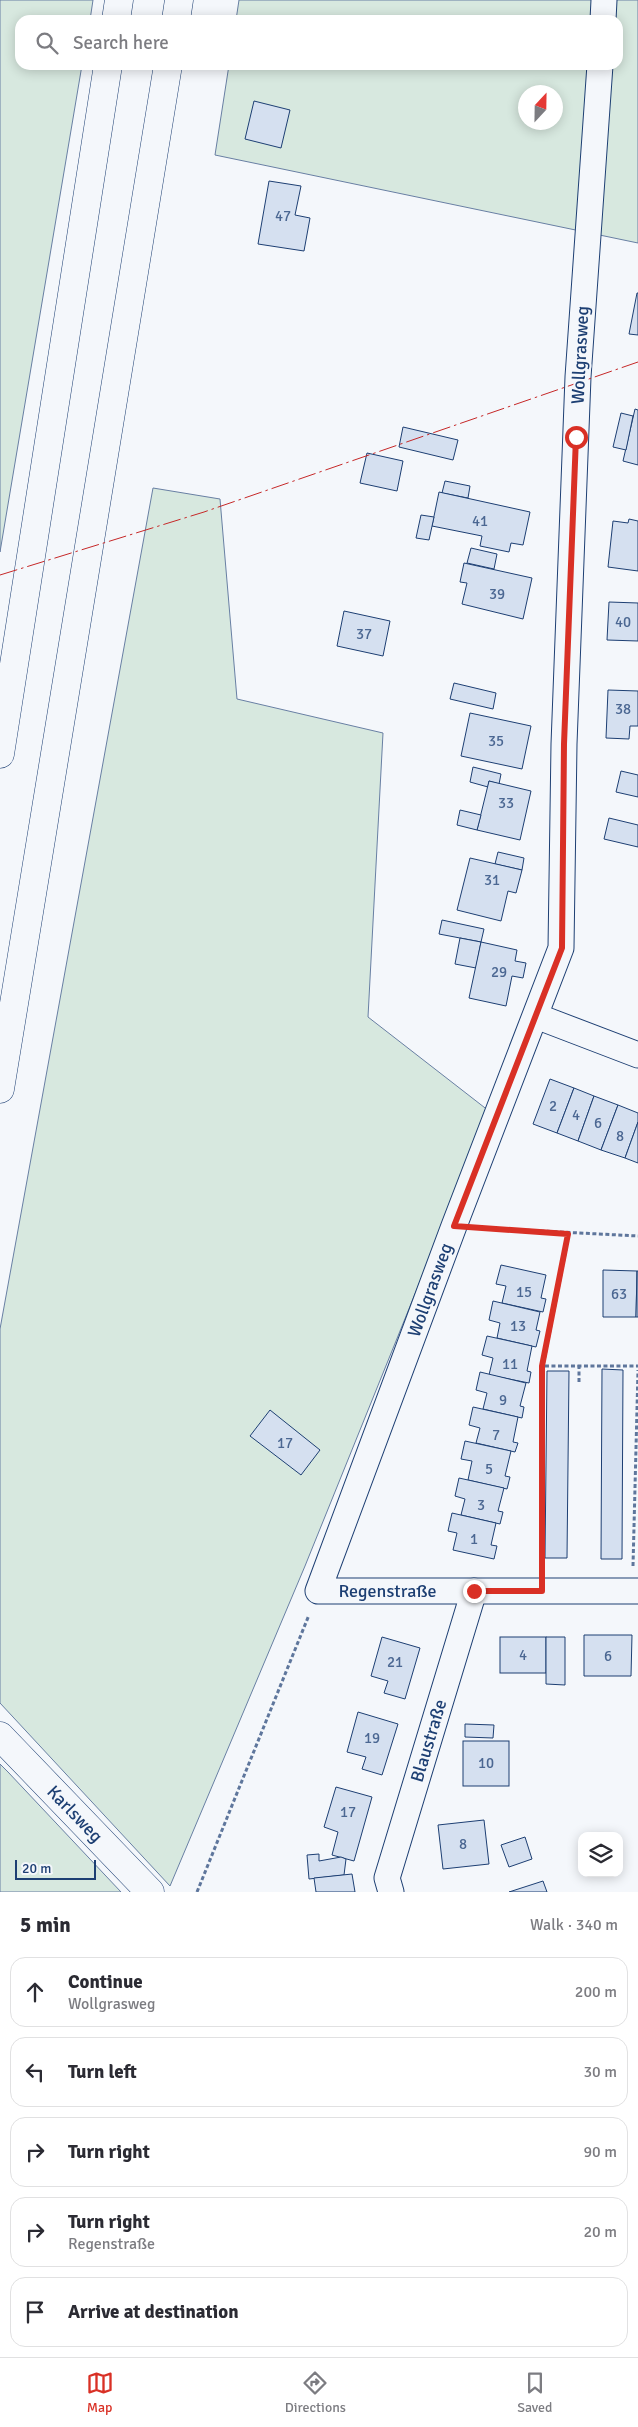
<!DOCTYPE html>
<meta charset="utf-8">
<style>
:root{--surface:#fff;--page:#f2f2f3;--text:#2b2b33;--muted:#7c7c81;--line:#e1e1e2;--accent:#d93025}
body{margin:0;font-family:Signika,sans-serif;background:var(--page);color:var(--text)}
.controls{position:absolute;right:15px;bottom:15px;display:grid;overflow:hidden;border-radius:10px;box-shadow:0 2px 12px #0003}
.controls button{width:45px;height:45px;display:grid;place-items:center;padding:0;border:0;border-bottom:1px solid var(--line);background:var(--surface);color:var(--text);font:25px sans-serif}
.compass{position:absolute;left:518px;top:85px;width:45px;height:45px;border-radius:50%;background:var(--surface);box-shadow:0 2px 12px #0003;rotate:22deg}
.scale{position:absolute;left:15px;bottom:12px;width:81px;box-sizing:border-box;padding-left:5px;border:2px solid #1d3f73;border-top:0;font-size:14px;line-height:18px;white-space:nowrap;color:#1d3f73;-webkit-text-stroke:4px #f4f7fb;paint-order:stroke}
.stop{position:absolute;width:15px;height:15px;margin:-11px;border:4px solid #d93025;border-radius:50%;background:#fff}
.stop.end{background:#d93025;border-color:#fff;box-shadow:0 1px 5px #0008}
.list{margin:0;padding:0;list-style:none}
h2{display:flex;justify-content:space-between;align-items:center;height:65px;margin:0;padding:0 20px;font-size:21px}
h2 small{font-size:16px;font-weight:400;color:var(--muted)}
.list li{display:grid;grid-template-columns:32px 1fr auto;gap:15px;align-items:center;box-sizing:border-box;height:70px;margin:0 10px 10px;padding:0 10px;border:1px solid var(--line);border-radius:15px}
.list b{display:block;font-size:19px;white-space:nowrap}
.list p{margin:0;font-size:16px;white-space:nowrap;color:var(--muted)}
.list em{font-size:16px;font-style:normal;color:var(--muted)}
.icon{flex:none;width:28px;height:28px;fill:none;stroke:currentColor;stroke-width:2;stroke-linecap:round;stroke-linejoin:round}
.map{position:relative;flex:none;width:638px;height:1892px;overflow:hidden}
.search{position:absolute;background:var(--surface);box-shadow:0 2px 12px #0003;left:15px;right:15px;top:15px;height:55px;display:flex;align-items:center;gap:12px;box-sizing:border-box;padding:0 18px;border-radius:15px;color:var(--muted);font-size:19px}
.sheet{height:465px;background:var(--surface)}
nav{display:flex;justify-content:space-around;align-items:center;box-sizing:border-box;height:70px;border-top:1px solid var(--line);background:var(--surface);font-size:14px;color:var(--muted)}
nav a{display:grid;justify-items:center;gap:2px}
nav .on{color:var(--accent)}
.map>svg:first-child{display:block}
</style>
<div class="map">
<svg width="638" height="1892" viewBox="0 0 638 1892">
<rect width="100%" height="100%" fill="#f4f7fb"/>
<g fill="#d7e8df" stroke="#687fa3" fill-rule="evenodd">
<path d="M0,0H93L90,20H20V65H82L0,552Z"/>
<path d="M239,0H638V243L215,155L229,65H618V20H236ZM526,92H556V122H526Z"/>
<path d="M153,488L220,499L237,699L383,733L368,1017L489,1111L305,1566L170,1886L0,1703V1329Z"/>
<path d="M0,1764L8,1772L121,1892H0Z"/>
</g>
<g fill="#d5e0f0" stroke="#1d3f73">
<path d="M254,101L290,110L281,148L245,139Z"/>
<path d="M269,181L301,186L295,215L310,218L304,251L258,244Z"/>
<path d="M637,293H638V335L629,334Z"/>
<path d="M635,409L638,410V465L623,461Z"/>
<path d="M621,413L633,416L626,450L613,447Z"/>
<path d="M403,427L458,440L453,460L399,447Z"/>
<path d="M367,453L403,461L397,491L360,483Z"/>
<path d="M445,481L470,486L468,498L442,493Z"/>
<path d="M439,492L530,512L523,545L511,543L509,552L480,546L482,536L432,526Z"/>
<path d="M421,515L434,517L429,540L416,538Z"/>
<path d="M629,519L638,521V571L608,567L613,521L628,523Z"/>
<path d="M471,548L497,554L494,569L467,563Z"/>
<path d="M464,563L532,578L523,619L462,604L467,583L460,582Z"/>
<path d="M609,602L638,603V641L607,640Z"/>
<path d="M344,611L390,621L383,656L337,646Z"/>
<path d="M454,683L496,693L493,709L450,699Z"/>
<path d="M608,690L638,691V726H630L629,739L606,738Z"/>
<path d="M470,713L531,726L522,769L461,756Z"/>
<path d="M473,767L501,774L499,784L489,781L488,787L470,782Z"/>
<path d="M621,771L638,775V797L616,792Z"/>
<path d="M489,781L531,791L520,840L477,830Z"/>
<path d="M460,810L481,815L477,830L457,825Z"/>
<path d="M609,818L638,825V847L604,839Z"/>
<path d="M498,852L524,858L522,870L495,864Z"/>
<path d="M470,858L522,870L516,893L508,891L501,921L457,910Z"/>
<path d="M442,920L484,929L481,942L439,934Z"/>
<path d="M460,938L481,942L476,968L455,964Z"/>
<path d="M481,942L517,950L515,961L526,963L523,978L512,976L506,1006L469,998Z"/>
<path d="M550,1079L574,1088L557,1133L533,1124Z"/>
<path d="M574,1088L594,1096L578,1141L557,1133Z"/>
<path d="M594,1096L618,1105L601,1150L578,1141Z"/>
<path d="M618,1105L638,1113V1122L625,1158L601,1150Z"/>
<path d="M638,1122V1163L625,1158Z"/>
<path d="M501,1265L546,1275L541,1298L546,1299L543,1312L502,1303L506,1286L496,1284Z"/>
<path d="M603,1270L637,1271L636,1317H603Z"/>
<path d="M637,1271H638V1317H636Z"/>
<path d="M493,1301L540,1312L536,1330L540,1331L536,1347L497,1338L500,1323L489,1320Z"/>
<path d="M487,1336L532,1346L527,1371L531,1372L529,1383L489,1375L493,1358L482,1355Z"/>
<path d="M602,1369L623,1370L622,1559H601Z"/>
<path d="M547,1371H569L567,1558H545Z"/>
<path d="M480,1372L526,1383L520,1406L524,1407L522,1418L483,1409L487,1393L476,1390Z"/>
<path d="M473,1407L518,1417L513,1442L518,1443L515,1452L476,1443L480,1428L469,1425Z"/>
<path d="M270,1410L320,1450L301,1475L250,1436Z"/>
<path d="M465,1441L511,1451L505,1476L510,1477L507,1489L468,1480L472,1461L461,1459Z"/>
<path d="M459,1478L504,1488L498,1511L503,1512L500,1524L461,1515L465,1499L455,1496Z"/>
<path d="M452,1513L496,1523L491,1545L497,1546L494,1559L453,1550L457,1533L448,1531Z"/>
<path d="M584,1635H632L631,1676H584Z"/>
<path d="M382,1637L420,1648L405,1699L384,1693L388,1681L371,1676Z"/>
<rect x="500" y="1637" width="46" height="36"/>
<path d="M546,1637H565V1685L546,1684Z"/>
<path d="M358,1712L398,1724L382,1775L362,1769L366,1757L347,1752Z"/>
<path d="M465,1724L494,1725L493,1738L465,1737Z"/>
<rect x="463" y="1741" width="46" height="45"/>
<path d="M336,1787L372,1797L354,1861L332,1855L338,1832L324,1827Z"/>
<path d="M484,1820L489,1864L443,1869L438,1825Z"/>
<path d="M525,1837L532,1859L509,1867L501,1845Z"/>
<path d="M319,1854V1861L341,1857L346,1859L344,1875L309,1879L307,1855Z"/>
<path d="M352,1874L355,1892H316L314,1878Z"/>
<path d="M543,1881L547,1892H509Z"/>
</g>
<g fill="none" stroke-linecap="round" stroke-linejoin="round">
<g stroke="#1d3f73" stroke-width="27">
<g id="minor">
<path d="M603,20L604,0"/>
<path id="s1" d="M600,65L578,377L564,744L561,948L454,1226L318,1591H638"/>
<path d="M536,1016L638,1055"/>
<path id="s2" d="M391,1892L387,1878L474,1591"/>
</g>
</g>
<g stroke="#1d3f73" stroke-width="29">
<g id="tertiary">
<path id="s3" d="M0,1736L150,1892"/>
</g>
</g>
<g stroke="#1d3f73" stroke-width="29">
<g id="motorway">
<path d="M116,20L119,0"/>
<path d="M176,20L179,0"/>
<path d="M0,754L108,65"/>
<path d="M0,1089L168,65"/>
</g>
</g>
<g stroke="#5e769c" stroke-width="3" stroke-dasharray="4 2.5" stroke-linecap="butt">
<path d="M482,1228L638,1236"/>
<path d="M569,1234L543,1366H638"/>
<path d="M579,1365V1382"/>
<path d="M542,1566L543,1366"/>
<path d="M633,1566L638,1370"/>
<path d="M197,1892L309,1615"/>
</g>
<use href="#minor" stroke="#f4f7fb" stroke-width="25"/>
<use href="#tertiary" stroke="#f4f7fb" stroke-width="28"/>
<use href="#motorway" stroke="#f4f7fb" stroke-width="28"/>
<path stroke="#c62828" stroke-width="1" stroke-dasharray="18 4 2.5 4" stroke-linecap="butt" d="M0,575L204,512L638,362"/>
</g>
<g fill="none" stroke-linecap="round" stroke-linejoin="round">
<path stroke="#d93025" stroke-width="6" d="M474,1591H542V1366L568,1234L454,1226L562,948L564,744L576,437"/>
</g>
<g text-anchor="middle" dominant-baseline="central" stroke-width="4" stroke-linejoin="round" paint-order="stroke">
<g font-size="15" fill="#4b6792">
<text x="283" y="216">47</text>
<text x="480" y="521">41</text>
<text x="497" y="594">39</text>
<text x="623" y="622">40</text>
<text x="364" y="634">37</text>
<text x="623" y="709">38</text>
<text x="496" y="741">35</text>
<text x="506" y="803">33</text>
<text x="492" y="880">31</text>
<text x="499" y="972">29</text>
<text x="553" y="1106">2</text>
<text x="576" y="1115">4</text>
<text x="598" y="1123">6</text>
<text x="620" y="1136">8</text>
<text x="524" y="1292">15</text>
<text x="619" y="1294">63</text>
<text x="518" y="1326">13</text>
<text x="510" y="1364">11</text>
<text x="503" y="1400">9</text>
<text x="496" y="1435">7</text>
<text x="285" y="1443">17</text>
<text x="489" y="1469">5</text>
<text x="481" y="1505">3</text>
<text x="474" y="1539">1</text>
<text x="523" y="1655">4</text>
<text x="608" y="1656">6</text>
<text x="395" y="1662">21</text>
<text x="372" y="1738">19</text>
<text x="486" y="1763">10</text>
<text x="348" y="1812">17</text>
<text x="463" y="1844">8</text>
</g>
<g font-size="18" fill="#1d3f73" stroke="#f4f7fb">
<text transform="translate(580 355) rotate(-87)">Wollgrasweg</text>
<text transform="translate(430 1290) rotate(-70)">Wollgrasweg</text>
<text stroke="none"><textPath href="#s1" startOffset="1641">Regenstraße</textPath></text>
<text stroke="none"><textPath href="#s2" startOffset="158">Blaustraße</textPath></text>
<text stroke="none"><textPath href="#s3" startOffset="108">Karlsweg</textPath></text>
</g>
</g>
</svg>
<div class="controls">
<button><svg class="icon" aria-label="layers" viewBox="0 0 24 24"><path d="M12 4l9 5-9 5-9-5zM3 14l9 5 9-5"/></svg></button>
</div>
<svg class="compass" viewBox="-18 -18 36 36"><path d="M0-13l5 13h-10z" fill="#e53935"/><path d="M0 13l5-13h-10z" fill="#7c7c81"/></svg>
<div class="scale">20 m</div>
<div class="stop" style="left:576px;top:437px"></div>
<div class="stop end" style="left:474px;top:1591px"></div>
<div class="search"><svg class="icon" aria-label="search" viewBox="0 0 24 24"><circle cx="10" cy="10" r="6"/><path d="M15 15l6 6"/></svg>Search here</div>
</div>
<section class="sheet">
<h2>5 min<small>Walk · 340 m</small></h2>
<ul class="list">
<li><svg class="icon" aria-label="ahead" viewBox="0 0 24 24"><path d="M12 20V5M6 11l6-6 6 6"/></svg><div><b>Continue</b><p>Wollgrasweg</p></div><em>200 m</em></li>
<li><svg class="icon" aria-label="left" viewBox="0 0 24 24"><path d="M17 20v-9H6M10 6l-5 5 5 5"/></svg><div><b>Turn left</b></div><em>30 m</em></li>
<li><svg class="icon" aria-label="right" viewBox="0 0 24 24"><path d="M7 20v-9h11M14 6l5 5-5 5"/></svg><div><b>Turn right</b></div><em>90 m</em></li>
<li><svg class="icon" aria-label="right" viewBox="0 0 24 24"><path d="M7 20v-9h11M14 6l5 5-5 5"/></svg><div><b>Turn right</b><p>Regenstraße</p></div><em>20 m</em></li>
<li><svg class="icon" aria-label="arrive" viewBox="0 0 24 24"><path d="M6 21V4h12l-3 4 3 4H6"/></svg><div><b>Arrive at destination</b></div></li>
</ul>
</section>
<nav>
<a class="on"><svg class="icon" aria-label="map" viewBox="0 0 24 24"><path d="M3 6l6-2 6 2 6-2v14l-6 2-6-2-6 2zM9 4v14M15 6v14"/></svg>Map</a>
<a><svg class="icon" aria-label="directions" viewBox="0 0 24 24"><path d="M12 3l9 9-9 9-9-9zM9 14v-3h6M13 9l2 2-2 2"/></svg>Directions</a>
<a><svg class="icon" aria-label="saved" viewBox="0 0 24 24"><path d="M7 4h10v16l-5-4-5 4z"/></svg>Saved</a>
</nav>
